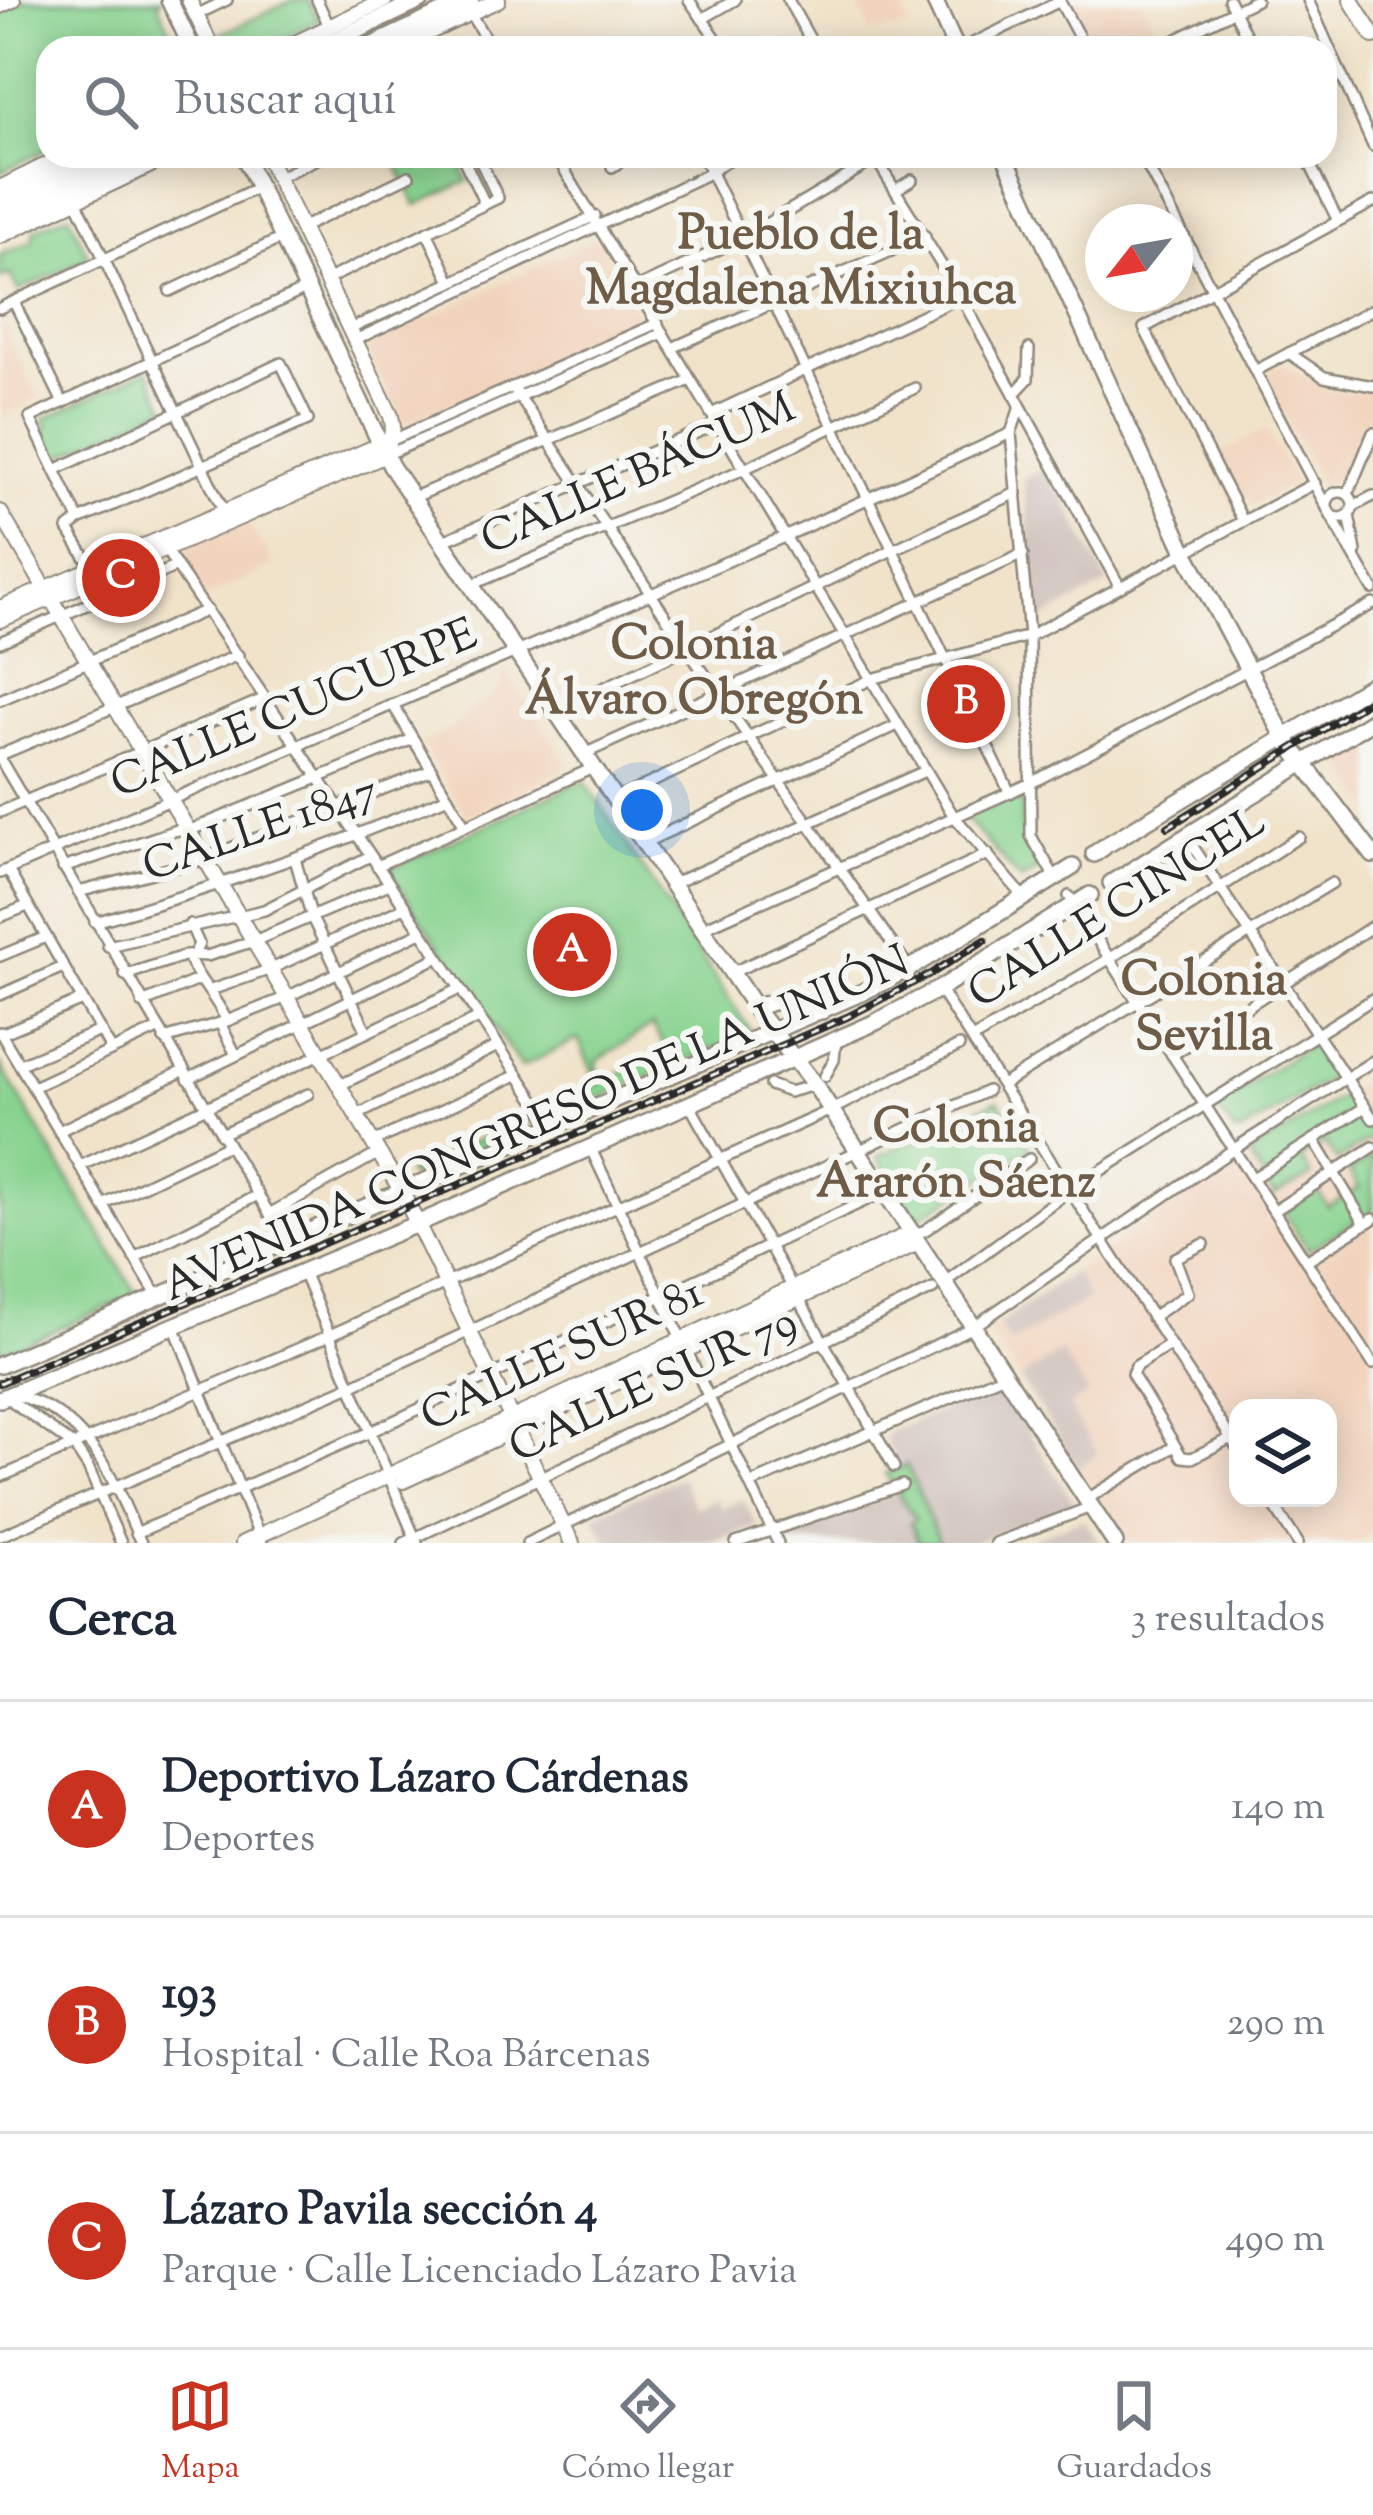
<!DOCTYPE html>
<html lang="es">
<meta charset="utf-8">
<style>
:root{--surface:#fff;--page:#f2f2f3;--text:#1f2937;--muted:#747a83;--line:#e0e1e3;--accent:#c8321e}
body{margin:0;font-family:"Sorts Mill Goudy",serif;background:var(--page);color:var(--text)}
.controls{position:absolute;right:36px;bottom:36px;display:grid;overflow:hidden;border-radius:24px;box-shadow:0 6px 30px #0003}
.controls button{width:108px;height:108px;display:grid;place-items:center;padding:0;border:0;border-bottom:3px solid var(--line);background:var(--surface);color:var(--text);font:60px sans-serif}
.compass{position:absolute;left:1085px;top:204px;width:108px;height:108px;border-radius:50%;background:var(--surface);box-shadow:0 6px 30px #0003;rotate:239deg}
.you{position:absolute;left:642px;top:810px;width:42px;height:42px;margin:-30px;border:9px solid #fff;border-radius:50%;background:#1a73e8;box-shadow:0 0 0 18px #1a73e833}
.badge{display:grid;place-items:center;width:78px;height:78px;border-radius:50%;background:var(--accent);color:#fff;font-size:39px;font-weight:700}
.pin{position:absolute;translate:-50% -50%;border:6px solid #fff;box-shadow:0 3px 12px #0006}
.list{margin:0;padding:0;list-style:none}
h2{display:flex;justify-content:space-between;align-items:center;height:156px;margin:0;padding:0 48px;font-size:51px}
h2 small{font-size:39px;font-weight:400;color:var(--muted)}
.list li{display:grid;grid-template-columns:78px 1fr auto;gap:36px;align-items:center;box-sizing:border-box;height:216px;padding:0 48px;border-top:3px solid var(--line)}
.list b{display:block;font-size:45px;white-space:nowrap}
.list p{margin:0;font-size:39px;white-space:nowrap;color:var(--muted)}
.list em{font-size:39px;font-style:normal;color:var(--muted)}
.icon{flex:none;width:66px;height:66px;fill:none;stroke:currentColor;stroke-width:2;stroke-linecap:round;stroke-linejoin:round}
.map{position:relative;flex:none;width:1373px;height:1543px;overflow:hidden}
.search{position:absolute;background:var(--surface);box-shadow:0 6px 30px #0003;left:36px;right:36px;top:36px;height:132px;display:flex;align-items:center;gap:30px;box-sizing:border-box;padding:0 42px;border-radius:36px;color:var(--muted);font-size:45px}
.sheet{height:804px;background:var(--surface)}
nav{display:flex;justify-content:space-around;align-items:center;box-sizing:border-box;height:168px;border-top:3px solid var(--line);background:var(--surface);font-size:33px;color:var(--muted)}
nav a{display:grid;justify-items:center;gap:6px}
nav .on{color:var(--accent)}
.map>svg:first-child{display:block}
</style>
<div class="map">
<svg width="1373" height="1543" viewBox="0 0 1373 1543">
<rect width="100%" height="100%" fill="#f6f6f2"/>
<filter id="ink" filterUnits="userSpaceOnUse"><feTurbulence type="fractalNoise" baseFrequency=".00833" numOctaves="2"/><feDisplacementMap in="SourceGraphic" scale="24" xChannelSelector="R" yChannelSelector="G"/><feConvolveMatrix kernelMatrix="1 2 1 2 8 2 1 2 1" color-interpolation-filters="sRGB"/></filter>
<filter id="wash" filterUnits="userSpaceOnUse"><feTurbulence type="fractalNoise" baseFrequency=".004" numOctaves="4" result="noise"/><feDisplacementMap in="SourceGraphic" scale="48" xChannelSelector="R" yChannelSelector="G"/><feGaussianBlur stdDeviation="2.7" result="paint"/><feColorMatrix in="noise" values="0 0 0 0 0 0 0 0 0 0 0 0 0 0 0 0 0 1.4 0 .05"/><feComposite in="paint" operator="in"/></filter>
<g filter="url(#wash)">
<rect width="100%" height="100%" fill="#f1e3ca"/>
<g fill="#f2d4be" fill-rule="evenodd">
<path d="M859,0H897L910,27L870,32L858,5Z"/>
<path d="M1064,0H1141L1159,35L1132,48H1089Z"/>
<path d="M597,238L643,322L403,425L367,347Z"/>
<path d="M0,319L39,398L0,417Z"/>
<path d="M1282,363L1327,391L1373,392V413L1353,447L1345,476L1330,484L1321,483L1266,381L1270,369Z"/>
<path d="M1266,429L1296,483L1253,505L1248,496L1234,504L1211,458Z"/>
<path d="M246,521L275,565L206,598L175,553Z"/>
<path d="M504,668L570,766L467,817L422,744L451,730L473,708L501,689Z"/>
<path d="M1373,736V811L1339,758Z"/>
<path d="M1373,1077V1528L1358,1543H1128L989,1331L1231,1164ZM1238,1408H1328V1498H1238Z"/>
</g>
<g fill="#cfc0ba">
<path d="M1046,466L1108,583L1040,621L1023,479Z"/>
<path d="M1074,1272L1089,1299L1011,1343L998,1325Z"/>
<path d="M1061,1352L1088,1394L1069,1407L1098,1454L1078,1467L1020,1379Z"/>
<path d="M998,1386L1075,1504L971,1543H939L908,1466L901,1468L885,1441L887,1433Z"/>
<path d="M681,1477L695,1508L716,1498L722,1508L743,1499L757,1526L708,1543H600L606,1539L594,1515Z"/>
<path d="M898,1493L915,1520L910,1524L919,1543H787L783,1535Z"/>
<path d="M1084,1519L1100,1543H1036L1034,1537Z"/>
</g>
<g fill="#88d38f" stroke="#5a7f5d" stroke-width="3">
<path d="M24,0H161L158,4L178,48H48V149L0,172V11Z"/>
<path d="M293,0H308L319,21L263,48H218L213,38Z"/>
<path d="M393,156H456L468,181L416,205Z"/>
<path d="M69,214L89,258L18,291L10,274L0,278V255L32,241L35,229Z"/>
<path d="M148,370L166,407L57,458L43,429L48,427L44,419Z"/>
<path d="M584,780L751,1032L561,1115L554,1105L667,1050L652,1025L597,1061L598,1072L593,1073L578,1039L521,1067L388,870Z"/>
<path d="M1022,792C1021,821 1022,845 1040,868L1021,880L964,817Z"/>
<path d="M1309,1045H1315L1332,1071V1077L1241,1133L1234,1132L1218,1109L1220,1103Z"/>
<path d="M0,1064L137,1295L0,1354Z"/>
<path d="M1342,1096L1348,1097L1373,1133L1371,1139L1337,1161L1325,1143L1301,1158L1312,1176L1274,1196L1249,1154Z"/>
<path d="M998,1100L1031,1148L917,1219L877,1157Z"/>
<path d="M523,1119L529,1128L411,1178L407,1172Z"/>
<path d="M1373,1156V1211L1308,1250L1286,1216L1287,1210L1317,1190L1328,1207L1359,1188L1349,1171Z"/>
<path d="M907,1465L939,1543H919L910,1523L915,1519L885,1473Z"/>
</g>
</g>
<g filter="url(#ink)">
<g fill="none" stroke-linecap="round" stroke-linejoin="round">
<g stroke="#8e877a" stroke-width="14">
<g id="street">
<path d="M317,0L329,26"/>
<path d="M689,0L723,48"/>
<path d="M788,0L815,48"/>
<path d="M1059,0L1085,48"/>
<path d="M1229,0L1252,48"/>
<path d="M1308,0L1373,146"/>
<path d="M470,13L491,48"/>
<path d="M196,15L227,0"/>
<path d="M702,19L735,0"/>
<path d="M963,48L1060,1"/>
<path d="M1159,48L1256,0"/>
<path d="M462,156L485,204"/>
<path d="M556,156L953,815L1024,897"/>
<path d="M703,156L1010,793"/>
<path d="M1142,156L1327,508"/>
<path d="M1306,156L1338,221"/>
<path d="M612,167L630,156"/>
<path d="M277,178L323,156"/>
<path d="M895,190L912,180"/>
<path d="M76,200L224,512"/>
<path d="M301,228L409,176"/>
<path d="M427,232L451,282"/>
<path d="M326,280L498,198L478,156"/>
<path d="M636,288L741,239L876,159L961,297L1120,587"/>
<path d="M170,291L284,237"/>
<path d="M14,302L63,403"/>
<path d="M0,308L259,187"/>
<path d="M350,329L595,216"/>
<path d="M355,340L710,173L733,156"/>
<path d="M672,348L925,236"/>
<path d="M1289,353L1324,377L1373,386"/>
<path d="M1255,371L1373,309"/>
<path d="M513,387L688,650L909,968"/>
<path d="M1014,394L1028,379L1029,349"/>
<path d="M1020,407L1011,433L1029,636L1031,836L1055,878"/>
<path d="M711,414L961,297"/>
<path d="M388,442L658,323"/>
<path d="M386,455L663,333"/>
<path d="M55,470L281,363L308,420L79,520L68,529L92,568"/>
<circle cx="1340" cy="505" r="13"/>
<path d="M1348,494L1373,433"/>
<path d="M412,498L690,380"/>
<path d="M1354,506L1373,496"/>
<path d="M1330,514L1373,589"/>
<path d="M1349,515L1356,551"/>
<path d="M79,520L30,418L308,288"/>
<path d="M1243,521L1144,328L1373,202"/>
<path d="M441,542L717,424"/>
<path d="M165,549L553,1127"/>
<path d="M471,585L744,469L915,388"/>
<path d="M0,642L177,566"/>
<path d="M0,700L207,610"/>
<path d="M393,705L465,826"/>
<path d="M554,711C710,640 861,561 1017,493"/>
<path d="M584,754L1023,554"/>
<path d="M0,755L238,655"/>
<path d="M0,759L286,1242"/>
<path d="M614,800L872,679L1029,636L1315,483"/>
<path d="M0,812L266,698"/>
<path d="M1186,836L1373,1119"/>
<path d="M644,843L898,725"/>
<path d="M295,859L312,918L367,1032"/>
<path d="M377,866L593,768"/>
<path d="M63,868L177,830L188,831L413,739"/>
<path d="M8,870L111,1049"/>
<path d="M0,873L784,537L1011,433"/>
<path d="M672,884L925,771"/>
<path d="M78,892L195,862L432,770"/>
<path d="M1069,896L1373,1364"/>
<path d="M0,917L27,906"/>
<path d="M95,922C216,888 332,847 448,797"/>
<path d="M190,924L199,944L194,954"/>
<path d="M701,929L1031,783L1373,604"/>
<path d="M108,946L264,910L370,856"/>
<path d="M187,955C198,980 215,996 227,1021"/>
<path d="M0,956L46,937"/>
<path d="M731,973L988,854"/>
<path d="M125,975L187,955L207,956L254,941L389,884"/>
<path d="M939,989L1238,1449"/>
<path d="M211,990L271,969L405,907"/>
<path d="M0,995L63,967"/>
<path d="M142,1003L198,980"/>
<path d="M220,1023L236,1055"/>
<path d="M0,1032L158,1297"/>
<path d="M1,1034L82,1000"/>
<path d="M164,1039L227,1021L287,997L421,932"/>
<path d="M972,1039L1109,959L1299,837"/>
<path d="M1172,1055L1373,926"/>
<path d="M20,1064L100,1031"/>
<path d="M825,1076L834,1060L836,1040"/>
<path d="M188,1079L438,957"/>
<path d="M340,1085L479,1018"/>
<path d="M770,1085L789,1092L815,1085"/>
<path d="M1002,1085L1332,883"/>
<path d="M33,1087L158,1029"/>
<path d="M689,1104L894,1467"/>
<path d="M357,1115L498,1046"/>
<path d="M59,1131L183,1071"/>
<path d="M221,1134L308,1094"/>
<path d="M1314,1140L1365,1224"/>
<path d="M373,1142L517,1075"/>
<path d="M590,1147L778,1543"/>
<path d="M80,1166L460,989"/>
<path d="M1253,1178L1365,1107"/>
<path d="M1070,1190L1373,999"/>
<path d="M103,1205L228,1145"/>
<path d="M1274,1211L1373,1147"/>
<path d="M269,1214L379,1153"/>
<path d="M913,1233L924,1231L1029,1159"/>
<path d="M134,1258L258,1195"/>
<path d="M1306,1261L1373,1219"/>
<path d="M303,1272L417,1543"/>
<path d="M944,1283L1059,1198"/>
<path d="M1152,1317L1188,1293L1175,1258L1204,1244"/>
<path d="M174,1326L262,1543"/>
<path d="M1170,1345L1136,1366L1132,1374L1182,1457L1192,1458L1231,1438"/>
<path d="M15,1395C89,1414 113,1478 141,1543"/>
<path d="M6,1397L74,1446L88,1467L121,1543"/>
<path d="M0,1477L330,1335L831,1110L959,1046"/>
<path d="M750,1484L1004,1375"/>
<path d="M1269,1498L1298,1543"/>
<path d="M1087,1499L1175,1446"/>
<path d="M136,1533L370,1432L884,1192"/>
<path d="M0,1536L351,1386L987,1091"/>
<path d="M404,1543L933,1289"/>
<path d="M527,1543L973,1327L1234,1149L1373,1061"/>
<path d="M736,1543L902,1485"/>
<path d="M995,1543L1091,1507"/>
</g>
</g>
<g stroke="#8e877a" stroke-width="18">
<g id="secondary">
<path d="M189,0L212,48"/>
<path d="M1351,0L1373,36"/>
<path d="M0,6L13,0"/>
<path d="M285,48L385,0"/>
<path d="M396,48L498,0"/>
<path d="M0,188L64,156"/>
<path d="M0,236L170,156"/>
<path d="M0,512L402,1192L572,1543"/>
<path d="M0,608L382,444"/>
<path d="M0,620L386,455L393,427L391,416L267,156"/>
<path d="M403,1481L918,1243"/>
<path d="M243,1543L911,1233"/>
</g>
</g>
<g stroke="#8e877a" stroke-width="20">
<g id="primary">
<path d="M169,0L192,48"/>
<path d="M934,0L956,48"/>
<path d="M244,156L391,466L762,1018L815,1085L1115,1543"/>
<path d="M1005,156L1185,552L1286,740L1373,855"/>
<path d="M0,197L85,156"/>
<path d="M1110,843L1373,684"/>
<path d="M1094,854L1104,847"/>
<path d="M1129,872L1373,720"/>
<path d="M1111,883L1122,876"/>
<path d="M755,1009C781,995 797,999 822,1011"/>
<path d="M0,1365L863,992L917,964L1073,867"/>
<path d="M0,1399L419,1223L876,1022L939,989L1090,895"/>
</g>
</g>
<g stroke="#8e877a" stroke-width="21">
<g id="highway">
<path d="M319,48L421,0"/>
<path d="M368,48L470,0"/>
<path d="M0,207L110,156"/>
<path d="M0,223L139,156"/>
</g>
</g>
<use href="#street" stroke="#fff" stroke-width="9"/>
<use href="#secondary" stroke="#fff" stroke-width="14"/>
<use href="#primary" stroke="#fff" stroke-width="15"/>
<use href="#highway" stroke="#fff" stroke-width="16"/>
<g stroke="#2b2b2b" stroke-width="8">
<g id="rail">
<path d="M1168,827L1373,698"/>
<path d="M0,1383L847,1017L932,973L985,940"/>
</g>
</g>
<use href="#rail" stroke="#f6f6f2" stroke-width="3" stroke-dasharray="9" stroke-linecap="butt"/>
</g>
</g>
<g text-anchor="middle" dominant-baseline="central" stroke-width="12" stroke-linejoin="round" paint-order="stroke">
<g font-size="45" fill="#2b2b2b" stroke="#f6f6f2">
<text transform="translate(639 476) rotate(-24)">CALLE BÁCUM</text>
<text transform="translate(295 711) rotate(-23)">CALLE CUCURPE</text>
<text transform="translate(261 831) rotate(-19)">CALLE 1847</text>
<text transform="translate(1118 910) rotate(-32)">CALLE CINCEL</text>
<text transform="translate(537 1126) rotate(-24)">AVENIDA CONGRESO DE LA UNIÓN</text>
<text transform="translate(563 1357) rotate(-25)">CALLE SUR 81</text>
<text transform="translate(654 1387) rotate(-25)">CALLE SUR 79</text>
</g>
<g font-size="48" font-weight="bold" fill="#6e5c47" stroke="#f6f6f2">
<text x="801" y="236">Pueblo de la<tspan x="801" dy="55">Magdalena Mixiuhca</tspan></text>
<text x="694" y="646">Colonia<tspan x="694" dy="55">Álvaro Obregón</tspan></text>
<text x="1204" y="982">Colonia<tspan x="1204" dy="55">Sevilla</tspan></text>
<text x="956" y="1129">Colonia<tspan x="956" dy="55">Ararón Sáenz</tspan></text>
</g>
</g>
</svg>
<div class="controls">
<button><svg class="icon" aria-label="layers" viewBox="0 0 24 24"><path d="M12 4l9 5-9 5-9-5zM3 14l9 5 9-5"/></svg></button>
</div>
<svg class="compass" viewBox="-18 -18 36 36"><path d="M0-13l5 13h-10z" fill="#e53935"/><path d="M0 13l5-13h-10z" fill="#747a83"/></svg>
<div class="you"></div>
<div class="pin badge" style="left:572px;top:952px">A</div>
<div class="pin badge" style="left:966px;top:704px">B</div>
<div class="pin badge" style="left:121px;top:578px">C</div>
<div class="search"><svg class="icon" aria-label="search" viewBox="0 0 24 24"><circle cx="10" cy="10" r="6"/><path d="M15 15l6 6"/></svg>Buscar aquí</div>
</div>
<section class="sheet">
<h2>Cerca<small>3 resultados</small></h2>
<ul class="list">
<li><span class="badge">A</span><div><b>Deportivo Lázaro Cárdenas</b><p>Deportes</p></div><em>140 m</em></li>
<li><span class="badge">B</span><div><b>193</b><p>Hospital · Calle Roa Bárcenas</p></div><em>290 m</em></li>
<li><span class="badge">C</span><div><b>Lázaro Pavila sección 4</b><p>Parque · Calle Licenciado Lázaro Pavia</p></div><em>490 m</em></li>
</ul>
</section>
<nav>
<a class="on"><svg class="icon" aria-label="map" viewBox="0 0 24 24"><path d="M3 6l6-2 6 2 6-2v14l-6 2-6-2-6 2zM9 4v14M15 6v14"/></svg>Mapa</a>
<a><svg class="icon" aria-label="directions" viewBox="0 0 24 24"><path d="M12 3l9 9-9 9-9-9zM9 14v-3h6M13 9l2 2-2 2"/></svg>Cómo llegar</a>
<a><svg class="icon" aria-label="saved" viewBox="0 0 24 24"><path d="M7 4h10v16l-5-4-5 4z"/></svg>Guardados</a>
</nav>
